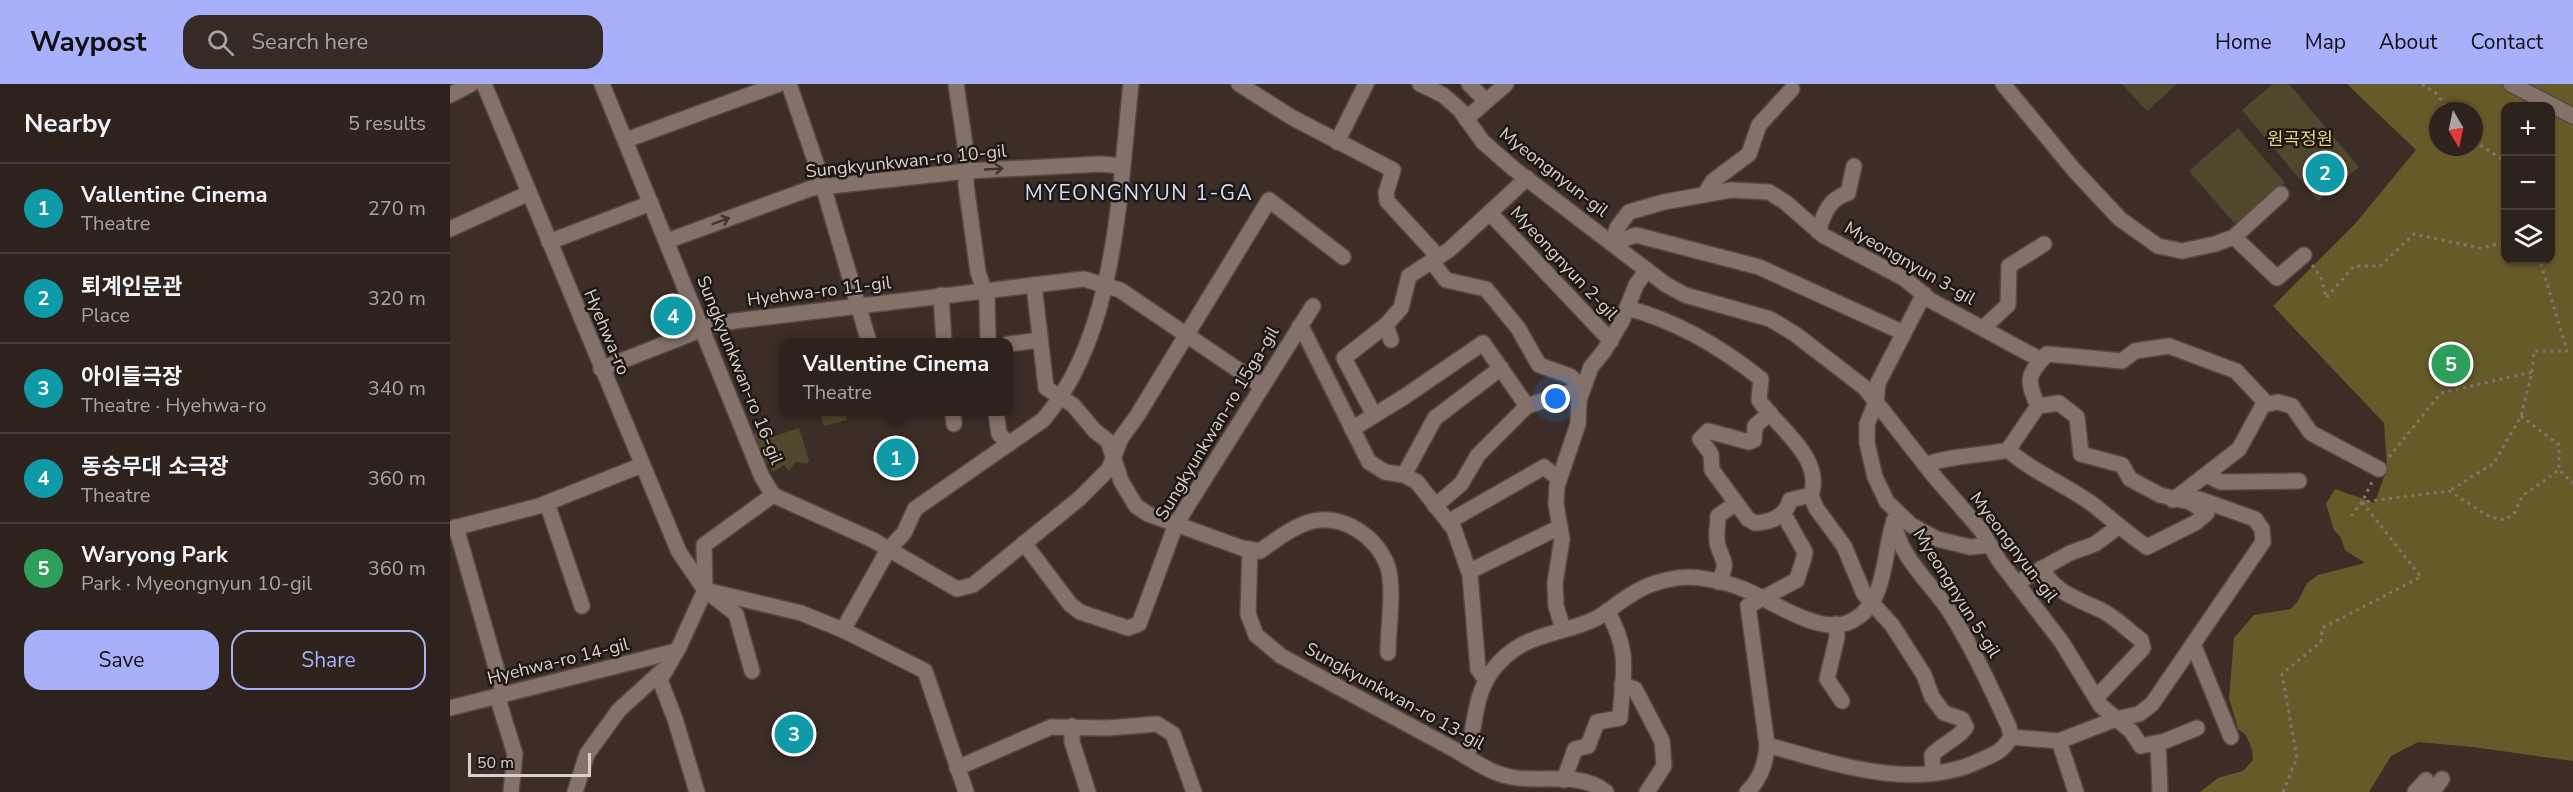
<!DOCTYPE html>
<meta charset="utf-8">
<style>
:root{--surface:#2d221c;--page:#352a25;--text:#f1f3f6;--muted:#a7a4a3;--line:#483f3b;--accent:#a8b0fc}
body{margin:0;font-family:"Nunito Sans","Noto Sans KR",sans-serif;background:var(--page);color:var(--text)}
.controls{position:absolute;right:18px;top:18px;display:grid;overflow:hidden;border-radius:12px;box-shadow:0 2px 4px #0004}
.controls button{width:54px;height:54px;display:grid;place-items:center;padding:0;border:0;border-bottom:2px solid var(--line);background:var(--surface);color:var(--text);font:30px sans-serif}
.compass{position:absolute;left:1979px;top:18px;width:54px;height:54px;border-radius:50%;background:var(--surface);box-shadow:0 2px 4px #0004;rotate:171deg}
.scale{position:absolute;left:18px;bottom:15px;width:123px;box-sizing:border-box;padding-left:6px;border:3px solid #d9cfcb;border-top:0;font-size:16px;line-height:21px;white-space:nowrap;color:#d9cfcb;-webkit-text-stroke:4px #1e1714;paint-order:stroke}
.you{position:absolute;left:1106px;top:315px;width:21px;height:21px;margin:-15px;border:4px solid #fff;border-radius:50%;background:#1a73e8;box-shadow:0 0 0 9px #1a73e833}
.badge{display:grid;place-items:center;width:39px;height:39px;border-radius:50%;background:var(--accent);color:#fff;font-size:20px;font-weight:700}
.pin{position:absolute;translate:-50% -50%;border:3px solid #fff;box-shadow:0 2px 6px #0006}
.popup{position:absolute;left:329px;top:254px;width:234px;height:78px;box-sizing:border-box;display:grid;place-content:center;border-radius:12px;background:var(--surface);filter:drop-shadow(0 2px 4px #0005);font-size:20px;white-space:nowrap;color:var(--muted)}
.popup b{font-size:22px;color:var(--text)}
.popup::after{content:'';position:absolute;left:50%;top:100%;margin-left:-12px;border:12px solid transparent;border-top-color:var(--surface)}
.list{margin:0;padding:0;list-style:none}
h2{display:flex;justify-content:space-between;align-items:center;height:78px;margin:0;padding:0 24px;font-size:26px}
h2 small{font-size:20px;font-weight:400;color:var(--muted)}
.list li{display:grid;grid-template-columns:39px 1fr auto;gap:18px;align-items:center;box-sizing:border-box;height:90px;padding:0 24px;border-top:2px solid var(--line)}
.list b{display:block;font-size:22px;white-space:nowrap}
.list p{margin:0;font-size:20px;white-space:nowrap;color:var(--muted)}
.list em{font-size:20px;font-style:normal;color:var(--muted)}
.actions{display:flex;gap:12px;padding:18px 24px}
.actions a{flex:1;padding:14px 0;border:2px solid var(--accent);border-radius:18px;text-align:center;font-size:21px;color:var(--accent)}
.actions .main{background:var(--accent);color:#111}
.icon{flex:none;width:33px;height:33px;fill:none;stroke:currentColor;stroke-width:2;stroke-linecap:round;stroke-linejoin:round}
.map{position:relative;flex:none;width:2123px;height:708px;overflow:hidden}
header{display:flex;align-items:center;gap:36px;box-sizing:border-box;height:84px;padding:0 30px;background:var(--accent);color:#111}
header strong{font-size:28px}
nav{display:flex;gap:33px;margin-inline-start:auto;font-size:21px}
.search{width:420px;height:54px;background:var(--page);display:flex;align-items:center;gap:15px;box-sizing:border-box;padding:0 21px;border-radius:18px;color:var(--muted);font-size:22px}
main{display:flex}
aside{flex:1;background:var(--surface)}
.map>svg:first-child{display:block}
</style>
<header>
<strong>Waypost</strong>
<div class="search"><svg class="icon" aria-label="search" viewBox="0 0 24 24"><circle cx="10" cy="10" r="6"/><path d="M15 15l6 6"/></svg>Search here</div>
<nav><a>Home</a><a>Map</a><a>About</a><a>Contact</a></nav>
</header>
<main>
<aside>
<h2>Nearby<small>5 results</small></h2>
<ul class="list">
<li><span class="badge" style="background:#0f9aa8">1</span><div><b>Vallentine Cinema</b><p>Theatre</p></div><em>270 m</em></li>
<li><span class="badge" style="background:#0f9aa8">2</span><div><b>퇴계인문관</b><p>Place</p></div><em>320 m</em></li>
<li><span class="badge" style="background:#0f9aa8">3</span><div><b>아이들극장</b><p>Theatre · Hyehwa-ro</p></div><em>340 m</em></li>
<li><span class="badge" style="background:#0f9aa8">4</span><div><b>동숭무대 소극장</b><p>Theatre</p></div><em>360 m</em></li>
<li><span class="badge" style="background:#2e9e5b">5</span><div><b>Waryong Park</b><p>Park · Myeongnyun 10-gil</p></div><em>360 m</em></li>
</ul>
<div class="actions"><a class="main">Save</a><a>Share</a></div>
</aside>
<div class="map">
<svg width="2123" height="708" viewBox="0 0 2123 708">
<rect width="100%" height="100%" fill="#3c2d26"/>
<g fill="#50482d">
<path d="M1672,0H1727L1697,27Z"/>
<path d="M1823,0H1839L1909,83L1868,117L1792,26Z"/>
<path d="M1788,44L1835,99L1786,141L1739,87Z"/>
<path d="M369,328H395L397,336L374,342Z"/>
<path d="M349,344L359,376L357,380L346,378L339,387L334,381L323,388L301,350L319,345L322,353Z"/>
</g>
<path fill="#675a29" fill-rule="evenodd" d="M1897,0H2123V677L2023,663L1968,658L1941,672L1919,708H1750L1768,694L1793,687L1803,676L1802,666L1796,651L1788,645L1779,614L1784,554L1804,531L1841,525L1848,517L1857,499L1868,491L1915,479L1895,466L1891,454L1884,446L1876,420L1885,405L1925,419L1937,384L1934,339L1823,222L1904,141L1966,66ZM2056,22H2100V176H2056ZM1988,27H2024V63H1988Z"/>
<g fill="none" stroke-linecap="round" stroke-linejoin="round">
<g stroke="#564944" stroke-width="18">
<g id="minor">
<path d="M34,0L229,468L255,506L286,530L302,587"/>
<path d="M152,0L312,393L323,411L423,456L507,505L523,501L630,414L659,385L671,354L687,332L819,116L893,173"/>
<path d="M339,0L368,85L419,258"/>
<path d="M506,0L517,74L516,101L528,188L537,215L538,258"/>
<path d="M789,0L843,34L943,86L936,109L937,117L983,167L986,183L996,196L1036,205L1068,244L1089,281L1120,292L1133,304"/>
<path d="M970,0L993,11L1010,26L1033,58L1064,85L1215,200L1235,211L1320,235L1345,250L1415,304L1484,392L1531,446L1550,478L1611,557L1651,622L1681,647L1691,662L1715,657L1747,644"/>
<path d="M1019,0L1036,17"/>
<path d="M1553,0L1625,87L1670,135L1708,162L1732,167L1765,160L1784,153L1831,110"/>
<path d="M2061,0L2123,32"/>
<path d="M0,11L21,0"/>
<path d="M1016,35L1056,0"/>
<path d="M176,56L329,0"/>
<path d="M887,58L916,0"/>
<path d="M1255,110L1263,97L1299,70L1309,41L1342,5"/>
<path d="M1040,129L1161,257"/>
<path d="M0,145L79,109"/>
<path d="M1368,147C1375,128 1378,116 1398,109L1404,82"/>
<path d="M1784,153L1827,194L1854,171"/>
<path d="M217,157L362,104L517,87L651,80L671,82"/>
<path d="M99,158L201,119"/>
<path d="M1163,159L1167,144L1179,128L1214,118L1281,106L1319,108L1335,118L1374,152L1455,195L1480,216L1591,276"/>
<path d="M1163,159L1186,151L1309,183L1454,249"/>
<path d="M584,201L596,304L623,321L645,347L658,357L671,397L686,422L698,430L792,464L810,467C826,456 843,442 863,437C897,429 937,460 940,494C943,518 938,545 938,569"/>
<path d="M1474,210L1428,299L1426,318L1417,340V359L1425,393L1437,418L1461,441L1487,455L1520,463L1540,461"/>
<path d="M491,211L494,258"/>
<path d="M1177,224C1227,237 1271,263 1311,295L1309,316C1328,344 1374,374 1361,411L1340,416C1336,433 1321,438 1305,439L1298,435L1262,386L1261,370L1250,355L1258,347L1299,358L1304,356L1305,342L1320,329"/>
<path d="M849,243L854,248L919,378L935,388L954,391L967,398L1004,445L1020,491L1028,585L1036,596"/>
<path d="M1533,244L1558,221L1559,182L1594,160"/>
<path d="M941,256L936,241L951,224L959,192L999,166L1077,94"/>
<path d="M558,260L590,256"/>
<path d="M151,285L268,239L634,195L670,206L812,302"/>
<path d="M1588,322C1576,296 1577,291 1597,270L1672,277L1685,267L1719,262L1786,287L1817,320"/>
<path d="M503,328L504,340"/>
<path d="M546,328L549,350L559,360"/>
<path d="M924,331L894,274L936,241"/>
<path d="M902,345L954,313L1033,259L1077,322"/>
<path d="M1475,381C1502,371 1531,372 1558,366C1584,389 1617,401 1645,422C1662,436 1678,450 1697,463L1745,439L1757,429L1740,418L1710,411L1680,395L1672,381L1631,370L1627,333L1609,319L1588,322L1558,366"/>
<path d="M954,391L985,334L1051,284"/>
<path d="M1756,391L1771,398L1849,397"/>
<path d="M1361,411L1366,424L1394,462L1414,510L1442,541L1474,591L1482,613L1494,629L1512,635L1516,643C1508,655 1492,660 1482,671L1483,689"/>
<path d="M1723,416L1789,365L1813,321L1828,318L1842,322L1861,349L1929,385"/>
<path d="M97,419L132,522"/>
<path d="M985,422L1011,400L1028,371L1077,322L1133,304"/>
<path d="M1444,436C1448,474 1483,500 1502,531C1524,567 1541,604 1559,643L1561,653"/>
<path d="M998,438L1094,383L1109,395"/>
<path d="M6,443L54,611"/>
<path d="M0,445L89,422L192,381"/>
<path d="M574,459L620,520L630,528L678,544L689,540L726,440L863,222"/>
<path d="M800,465L798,530L806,551L831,572L1007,667C1024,677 1040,689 1061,693C1090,699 1131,687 1156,708"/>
<path d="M1592,484C1605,510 1629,515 1653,527C1666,534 1679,547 1691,556L1693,564L1646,614"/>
<path d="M1020,487L1110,443"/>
<path d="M1269,498C1278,477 1274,481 1268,462C1265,453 1268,441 1268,432L1286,419"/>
<path d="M1566,499L1620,469L1645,460L1668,443"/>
<path d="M255,506L351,529L393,546L438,466L454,449L465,425L593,336C667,250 669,108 681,0"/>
<path d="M1386,540L1387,553L1377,595L1392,617"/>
<path d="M1113,545L1106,522L1105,499L1112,455L1106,420L1107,402L1128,340L1129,316L1141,283L1154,267L1172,237L1186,201L1197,186"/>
<path d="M393,546L475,587L516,708"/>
<path d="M1743,560L1781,653"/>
<path d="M1172,601L1185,605L1212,657L1214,682L1197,708"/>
<path d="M47,612L65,670L61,708"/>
<path d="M0,624L226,567"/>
<path d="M622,642V658L638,708"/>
<path d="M1561,653L1609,657L1666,635L1689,630L1702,620L1813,458L1812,445L1805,435L1749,415H1744"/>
<path d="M1609,657L1626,708"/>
<path d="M1708,659L1710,708"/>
<path d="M1317,661C1383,679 1463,708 1529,677C1545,670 1552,668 1561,653"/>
<path d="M1017,673C1025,644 1024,611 1042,587C1071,548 1106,553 1145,535C1157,529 1167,519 1179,512C1201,497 1230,490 1257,495C1269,497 1284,501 1296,506C1321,517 1369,550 1397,539C1438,523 1432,472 1444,437"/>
<path d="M507,684L601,643L657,644L707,640L723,650L744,708"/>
<path d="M1114,696L1125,665L1138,662L1147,638L1170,634C1173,589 1181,568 1157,527"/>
<path d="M125,708L137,670L169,626L213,586"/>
<path d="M247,708L225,635L210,596L229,563L255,506L254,461L323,411"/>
<path d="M1297,708C1311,695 1316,679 1317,661L1298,522L1347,496C1349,487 1354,477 1355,468L1333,429"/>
<path d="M1965,708L1976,696"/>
<path d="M1982,708L1992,695"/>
</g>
</g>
<g stroke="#82756f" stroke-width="3" stroke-dasharray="3 4.5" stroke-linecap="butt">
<path d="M1972,0L1987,10L1998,27"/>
<path d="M2024,57L2056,78"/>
<path d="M1862,181L1871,193L1876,214L1904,182H1930L1964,150L2030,164L2056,158"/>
<path d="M2082,288L2084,267H2117L2090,176"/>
<path d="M2071,332L2109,361V386L2123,399"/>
<path d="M1939,373L1991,309L2082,288L2071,332L2044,379L1999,407"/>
<path d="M1901,432L1912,418L1999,407L2040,433L2055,436L2065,428L2072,412L2109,386"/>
<path d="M1833,708L1847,674L1832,590L1871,558L1872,544L1971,493L1912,418L1922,398"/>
</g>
<use href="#minor" stroke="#83716a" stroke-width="15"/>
</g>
<defs><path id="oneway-shaft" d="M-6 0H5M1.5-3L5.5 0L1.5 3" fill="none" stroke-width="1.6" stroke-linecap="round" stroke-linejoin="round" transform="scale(1.5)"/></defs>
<g stroke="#3c322e">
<use href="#oneway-shaft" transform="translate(544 85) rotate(-3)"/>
<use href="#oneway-shaft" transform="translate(271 137) rotate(-20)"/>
</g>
<g text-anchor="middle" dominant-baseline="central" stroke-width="5" stroke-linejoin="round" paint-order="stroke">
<g font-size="18" fill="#e7d184" stroke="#1e1714">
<text x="1850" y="55">원곡정원</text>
</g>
<g font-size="18" fill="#d9cfcb" stroke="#1e1714">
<text transform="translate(456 77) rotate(-6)">Sungkyunkwan-ro 10-gil</text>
<text transform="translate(1104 88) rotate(38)">Myeongnyun-gil</text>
<text transform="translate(1114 179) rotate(47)">Myeongnyun 2-gil</text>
<text transform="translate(1460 179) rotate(30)">Myeongnyun 3-gil</text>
<text transform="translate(369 207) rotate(-7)">Hyehwa-ro 11-gil</text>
<text transform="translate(157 248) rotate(67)">Hyehwa-ro</text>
<text transform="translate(290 286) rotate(68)">Sungkyunkwan-ro 16-gil</text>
<text transform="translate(767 339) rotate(-59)">Sungkyunkwan-ro 15ga-gil</text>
<text transform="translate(1564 463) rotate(53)">Myeongnyun-gil</text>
<text transform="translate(1507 509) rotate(58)">Myeongnyun 5-gil</text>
<text transform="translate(108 577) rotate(-14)">Hyehwa-ro 14-gil</text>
<text transform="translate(945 612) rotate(29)">Sungkyunkwan-ro 13-gil</text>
</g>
<g font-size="21" letter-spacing="1.5" fill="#d7dbf8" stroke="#1e1714">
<text x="689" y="109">MYEONGNYUN 1-GA</text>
</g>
</g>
</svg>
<div class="controls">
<button>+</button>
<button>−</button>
<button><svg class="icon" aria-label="layers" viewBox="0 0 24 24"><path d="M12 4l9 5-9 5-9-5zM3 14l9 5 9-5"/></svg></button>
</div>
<svg class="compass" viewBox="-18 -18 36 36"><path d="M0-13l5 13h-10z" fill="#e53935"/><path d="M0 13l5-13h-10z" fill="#a7a4a3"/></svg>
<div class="scale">50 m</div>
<div class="you"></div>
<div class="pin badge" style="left:446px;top:374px;background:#0f9aa8">1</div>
<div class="popup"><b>Vallentine Cinema</b>Theatre</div>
<div class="pin badge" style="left:1875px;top:89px;background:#0f9aa8">2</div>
<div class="pin badge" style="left:344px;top:650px;background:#0f9aa8">3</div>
<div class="pin badge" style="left:223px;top:232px;background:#0f9aa8">4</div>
<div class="pin badge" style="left:2001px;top:280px;background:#2e9e5b">5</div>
</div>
</main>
